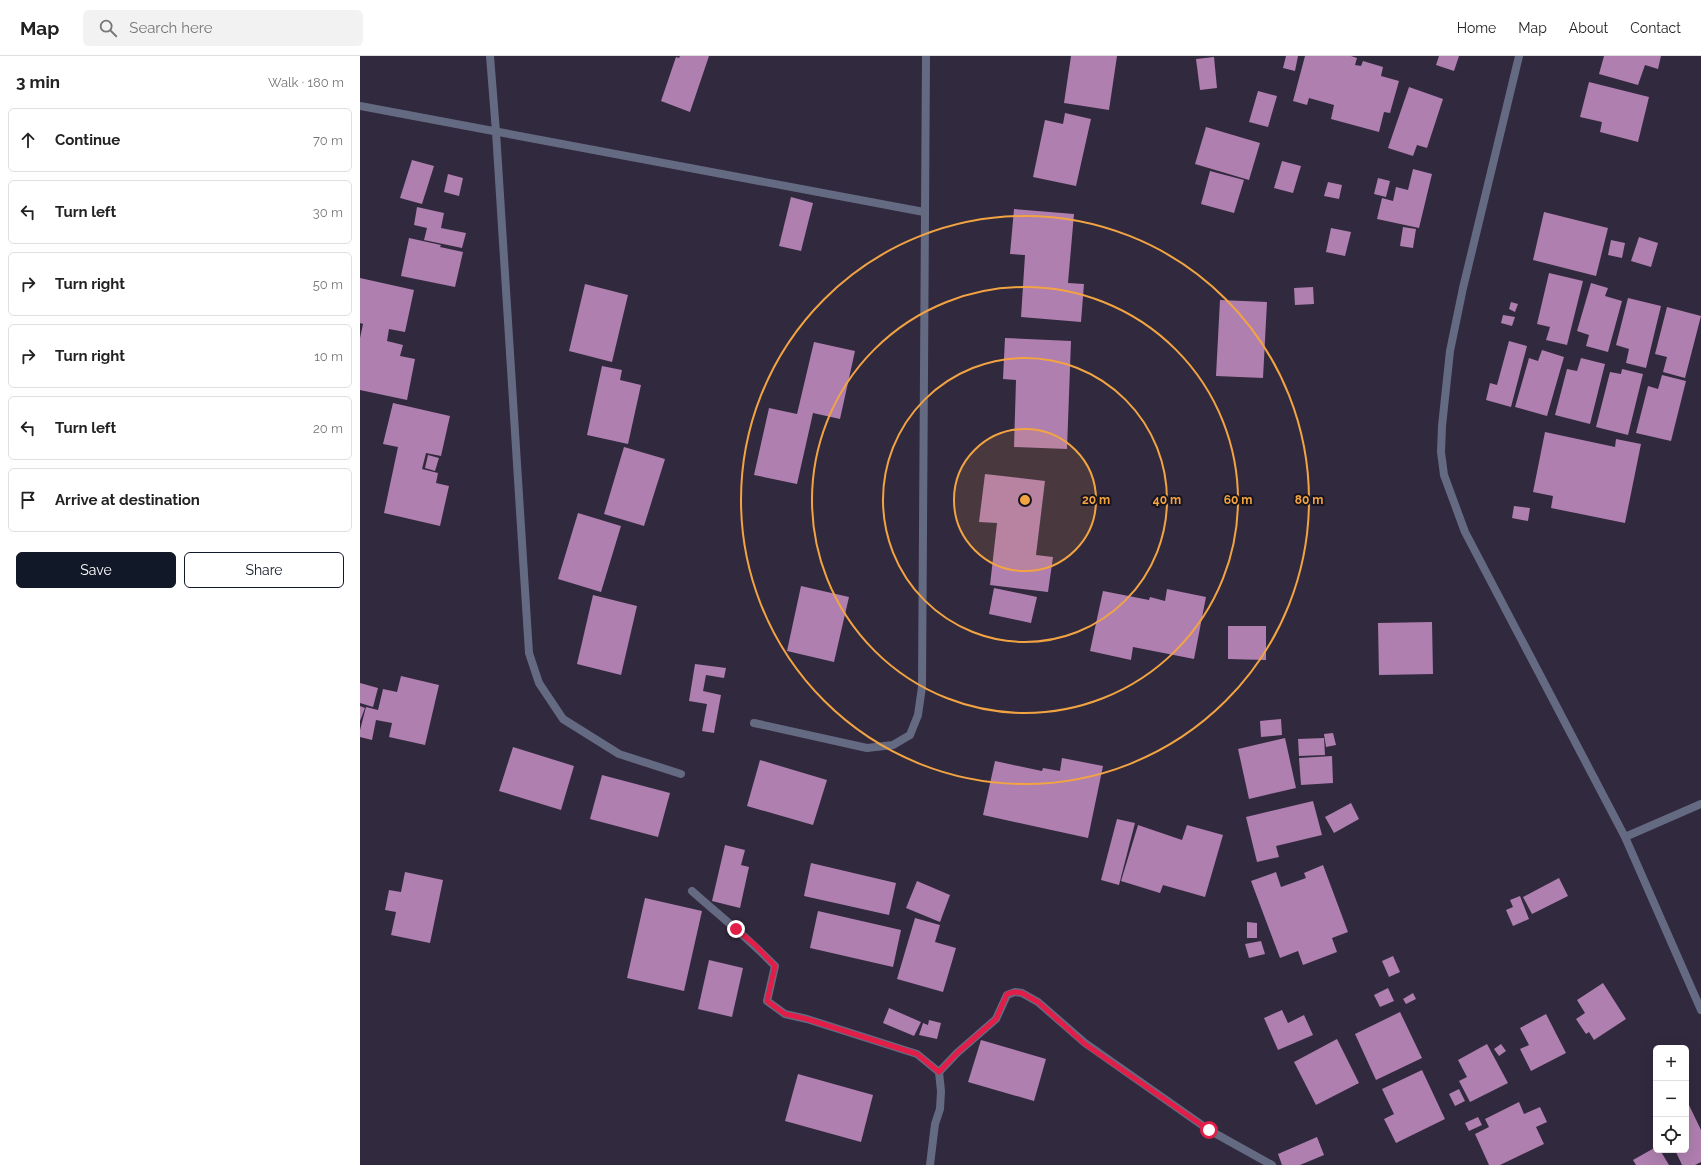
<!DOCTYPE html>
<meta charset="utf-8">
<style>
:root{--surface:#fff;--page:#f2f2f2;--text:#222;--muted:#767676;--line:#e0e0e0;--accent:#111827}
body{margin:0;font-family:Raleway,sans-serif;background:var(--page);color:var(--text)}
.controls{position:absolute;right:12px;bottom:12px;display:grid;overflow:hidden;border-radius:6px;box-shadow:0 4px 16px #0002}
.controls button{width:36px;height:36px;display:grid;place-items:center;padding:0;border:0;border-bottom:1px solid var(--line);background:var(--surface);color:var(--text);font:20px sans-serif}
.stop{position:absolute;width:12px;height:12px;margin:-9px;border:3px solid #e11d48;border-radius:50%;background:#fff}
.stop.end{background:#e11d48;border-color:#fff;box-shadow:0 1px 4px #0008}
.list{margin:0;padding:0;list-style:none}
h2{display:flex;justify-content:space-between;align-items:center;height:52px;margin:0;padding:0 16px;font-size:17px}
h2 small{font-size:13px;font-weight:400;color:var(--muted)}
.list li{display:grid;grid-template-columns:26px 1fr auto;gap:12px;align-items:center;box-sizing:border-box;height:64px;margin:0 8px 8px;padding:0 8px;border:1px solid var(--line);border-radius:6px}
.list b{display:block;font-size:15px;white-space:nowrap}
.list em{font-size:13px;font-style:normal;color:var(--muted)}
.actions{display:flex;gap:8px;padding:12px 16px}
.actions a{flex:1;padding:9px 0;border:1px solid var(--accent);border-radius:6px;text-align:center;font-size:14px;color:var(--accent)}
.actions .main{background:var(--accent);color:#fff}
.icon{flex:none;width:22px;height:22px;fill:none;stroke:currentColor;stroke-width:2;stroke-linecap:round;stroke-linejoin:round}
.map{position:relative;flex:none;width:1341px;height:1109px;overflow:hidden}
header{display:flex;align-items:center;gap:24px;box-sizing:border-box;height:56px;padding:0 20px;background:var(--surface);border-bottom:1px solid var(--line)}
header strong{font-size:19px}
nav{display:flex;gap:22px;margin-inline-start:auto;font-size:14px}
.search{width:280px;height:36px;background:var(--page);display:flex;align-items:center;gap:10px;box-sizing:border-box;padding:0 14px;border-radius:6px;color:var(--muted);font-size:15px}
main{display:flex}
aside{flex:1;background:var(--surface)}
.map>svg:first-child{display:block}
</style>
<header>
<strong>Map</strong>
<div class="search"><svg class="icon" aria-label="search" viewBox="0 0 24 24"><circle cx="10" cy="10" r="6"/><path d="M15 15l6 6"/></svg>Search here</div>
<nav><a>Home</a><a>Map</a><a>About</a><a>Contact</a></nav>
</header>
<main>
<aside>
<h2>3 min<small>Walk · 180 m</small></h2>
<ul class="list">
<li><svg class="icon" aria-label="ahead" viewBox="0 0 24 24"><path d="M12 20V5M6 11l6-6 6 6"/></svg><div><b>Continue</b></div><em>70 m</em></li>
<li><svg class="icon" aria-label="left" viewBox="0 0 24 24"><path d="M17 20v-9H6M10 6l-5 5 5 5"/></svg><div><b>Turn left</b></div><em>30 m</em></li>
<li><svg class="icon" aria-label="right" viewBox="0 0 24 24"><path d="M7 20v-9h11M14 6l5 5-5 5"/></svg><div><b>Turn right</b></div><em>50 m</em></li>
<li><svg class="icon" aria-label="right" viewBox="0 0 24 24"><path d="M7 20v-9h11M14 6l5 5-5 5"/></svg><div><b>Turn right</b></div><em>10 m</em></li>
<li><svg class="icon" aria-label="left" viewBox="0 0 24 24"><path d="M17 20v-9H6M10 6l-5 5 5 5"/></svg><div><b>Turn left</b></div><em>20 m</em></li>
<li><svg class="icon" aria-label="arrive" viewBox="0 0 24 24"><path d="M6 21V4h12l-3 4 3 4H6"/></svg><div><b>Arrive at destination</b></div></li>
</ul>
<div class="actions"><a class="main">Save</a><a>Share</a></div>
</aside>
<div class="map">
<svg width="1341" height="1109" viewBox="0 0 1341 1109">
<rect width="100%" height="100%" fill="#31293e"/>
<g fill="#af7faf">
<path d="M320,0H349L330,56L301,45L316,1L319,2Z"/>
<path d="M711,0H757L749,54L704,47Z"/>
<path d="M926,0H938L935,15L923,12Z"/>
<path d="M945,0H991L997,2L995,9L1001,10L1003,5L1023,11L1021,20L1039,25L1030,57L1024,56L1019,76L971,63L974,49L949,42L947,49L933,45Z"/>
<path d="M1079,0H1099L1094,15L1076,9Z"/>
<path d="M1244,0H1301L1298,13L1285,9L1278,29L1239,18Z"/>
<path d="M854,1L857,32L840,34L836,3Z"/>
<path d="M1229,26L1289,41L1278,86L1240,76L1242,66L1220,61Z"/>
<path d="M1049,31L1083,43L1067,92L1057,89L1053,100L1028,92Z"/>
<path d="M898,35L917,40L908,71L889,66Z"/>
<path d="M705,57L731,63L716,130L673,121L685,64L703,68Z"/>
<path d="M846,71L900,87L889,124L835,108Z"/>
<path d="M52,104L74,110L62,148L40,142Z"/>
<path d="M922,105L941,110L933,137L914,132Z"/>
<path d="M1053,113L1072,118L1059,172L1017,163L1022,142L1033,145L1036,131L1048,134Z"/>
<path d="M850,115L884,124L874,157L841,148Z"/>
<path d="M88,118L103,122L99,140L84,136Z"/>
<path d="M1018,122L1030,125L1026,141L1014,138Z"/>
<path d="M968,126L982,129L979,143L964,140Z"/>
<path d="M431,141L453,147L441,195L419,190Z"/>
<path d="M57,151L84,157L81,172L106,177L102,192L64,184L67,172L54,169Z"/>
<path d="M654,153L714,158L708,227L724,228L721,266L661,261L665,199L650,198Z"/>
<path d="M1184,156L1248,172L1236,220L1173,204Z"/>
<path d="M1043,171L1056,173L1053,192L1040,190Z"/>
<path d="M971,172L991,176L985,200L966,196Z"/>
<path d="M1279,181L1298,187L1291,211L1271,205Z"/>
<path d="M49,182L81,189L80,191L103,196L95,231L41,220Z"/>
<path d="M1251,184L1265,187L1262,202L1248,199Z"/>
<path d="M1189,217L1223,225L1207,289L1186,284L1190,271L1177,268Z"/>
<path d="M0,222L54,234L45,276L29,273L27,285L43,289L40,300L55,303L47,344L0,334V282L3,268L0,267Z"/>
<path d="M1231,227L1248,232L1245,240L1262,245L1248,296L1226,290L1229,279L1217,275Z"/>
<path d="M225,228L268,239L252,306L209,295Z"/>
<path d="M953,231L954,248L935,249L934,232Z"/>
<path d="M1268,242L1301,250L1286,312L1266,307L1269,293L1256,289Z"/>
<path d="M860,244L907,246L903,322L856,320Z"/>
<path d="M1151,246L1158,248L1155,256L1149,253Z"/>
<path d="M1307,251L1341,260L1325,322L1303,316L1307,301L1295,298Z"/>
<path d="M1143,259L1155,261L1152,270L1141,267Z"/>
<path d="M645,282L711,285L707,393L654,391L656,324L643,323Z"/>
<path d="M1149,285L1167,290L1151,351L1126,344L1130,327L1137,329Z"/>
<path d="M454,286L495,295L480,363L453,357L437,428L394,419L409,352L437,358Z"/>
<path d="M1182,294L1204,301L1187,360L1155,351L1169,302L1178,305Z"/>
<path d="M1221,302L1245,308L1230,368L1195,359L1207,313L1217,315Z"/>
<path d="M242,310L262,314L260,324L281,329L268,388L227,379Z"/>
<path d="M1262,313L1283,318L1268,379L1236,371L1250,316L1261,318Z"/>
<path d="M1302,319L1326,325L1311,385L1276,377L1288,330L1298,333Z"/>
<path d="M33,347L90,360L81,400L66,397L62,413L78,417L76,427L89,430L80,470L24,457L38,391L23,388Z"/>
<path d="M1185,376L1255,391L1256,383L1281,388L1265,467L1191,452L1193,440L1173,436Z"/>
<path d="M264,391L305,403L284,470L244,458Z"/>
<path d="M68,399L79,402L75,415L65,412Z"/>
<path d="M625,418L685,425L676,499L693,501L688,536L630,529L637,467L619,466Z"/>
<path d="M1154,450L1170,452L1168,465L1152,462Z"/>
<path d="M218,457L261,470L241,536L198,523Z"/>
<path d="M441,530L489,541L474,606L427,595Z"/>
<path d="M634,532L677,541L671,567L629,558Z"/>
<path d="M807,533L846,541L834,603L773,591L771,604L730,595L743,535L789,544L790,541L805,545Z"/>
<path d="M233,539L277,550L261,619L217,608Z"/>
<path d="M1072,566L1073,618L1019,619L1018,567Z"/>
<path d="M868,570H906V604L868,603Z"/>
<path d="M335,608L366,612L364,622L346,619L343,635L361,639L354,677L342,675L347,648L329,645Z"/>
<path d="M41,620L79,629L65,689L29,681L32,667L16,664L12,684L0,681V674L6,651L18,654L23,633L37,636Z"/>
<path d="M0,627L18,632L13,651L0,647Z"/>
<path d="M0,650L5,652L0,665Z"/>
<path d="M921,663L922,679L901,681L900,665Z"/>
<path d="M973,677L976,689L966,691L964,678Z"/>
<path d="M925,682L936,732L889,743L878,693Z"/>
<path d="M964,682L965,699L939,700L938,683Z"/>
<path d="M153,691L214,710L201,754L139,735Z"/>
<path d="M972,700L973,727L941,729L939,702Z"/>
<path d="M702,702L743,710L728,782L623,759L635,705L682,715L683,712L700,715Z"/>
<path d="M400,704L467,724L453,769L387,750Z"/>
<path d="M242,719L310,737L298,781L230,763Z"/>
<path d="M953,745L962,779L916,790L919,801L897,806L886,761Z"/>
<path d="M991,747L999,763L974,777L965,761Z"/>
<path d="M757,763L775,767L759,829L741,824Z"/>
<path d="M778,769L822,784L827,769L863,779L845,841L803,829L800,837L761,825Z"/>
<path d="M365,789L385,794L381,809L389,811L380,852L352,845Z"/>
<path d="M451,807L536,827L529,859L444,840Z"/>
<path d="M963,809L988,876L972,882L977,896L943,909L938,895L920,902L891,825L916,816L921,831L946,822L944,817Z"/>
<path d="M45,816L83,824L70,887L31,879L36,856L25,854L29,834L41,836Z"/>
<path d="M1199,822L1208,840L1172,858L1163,841Z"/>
<path d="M557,825L590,839L580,866L546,852Z"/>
<path d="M1160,840L1169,863L1153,870L1146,854L1153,851L1150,844Z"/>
<path d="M285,842L342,855L324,935L267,922Z"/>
<path d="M458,855L541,874L533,911L450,892Z"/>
<path d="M555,862L580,869L575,886L596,892L583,936L537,923Z"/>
<path d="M887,866L897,867V882H887Z"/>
<path d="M901,885L905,898L889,902L885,888Z"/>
<path d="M1033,900L1040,916L1029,921L1022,905Z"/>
<path d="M349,904L383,912L372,961L338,953Z"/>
<path d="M1243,927L1266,963L1234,984L1229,976L1226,978L1216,963L1225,957L1217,944Z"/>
<path d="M1028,932L1034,945L1020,951L1014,939Z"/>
<path d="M1053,937L1056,943L1046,948L1043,943Z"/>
<path d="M529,952L561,966L554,980L523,967Z"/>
<path d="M922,954L928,967L944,959L953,979L918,994L904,962Z"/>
<path d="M1040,956L1062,1002L1016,1024L995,978Z"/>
<path d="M1186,958L1206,997L1171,1015L1160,993L1169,989L1160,972Z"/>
<path d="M569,964L581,967L577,983L559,979L563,967L568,969Z"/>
<path d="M977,983L999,1027L956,1049L934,1006Z"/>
<path d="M621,984L686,1003L674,1045L608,1026Z"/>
<path d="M1127,988L1148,1027L1110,1046L1099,1025L1107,1021L1098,1004Z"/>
<path d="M1141,988L1146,995L1139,1000L1134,993Z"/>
<path d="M1062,1014L1085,1063L1036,1087L1024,1063L1034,1058L1022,1033Z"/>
<path d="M438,1018L513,1039L501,1086L425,1065Z"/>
<path d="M1099,1033L1105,1045L1095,1050L1089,1038Z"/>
<path d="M1159,1046L1164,1058L1180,1051L1187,1066L1176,1071L1184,1088L1140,1109H1129L1115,1078L1129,1071L1125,1063Z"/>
<path d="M1328,1047L1341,1074V1106L1335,1109H1322L1315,1094H1326V1048Z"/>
<path d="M1118,1061L1122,1069L1109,1075L1105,1067Z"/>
<path d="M957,1081L964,1099L940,1109H922L918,1098Z"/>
<path d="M1296,1091V1094H1300L1309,1109H1276L1273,1104Z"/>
</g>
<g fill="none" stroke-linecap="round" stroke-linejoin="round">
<g stroke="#656a83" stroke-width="8">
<path d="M130,0L136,76L169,597L179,627L203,663L259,698L321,718"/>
<path d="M0,50L564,156"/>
<path d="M394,667L507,692L533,689L550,679L558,659L562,631L566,0"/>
<path d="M1265,781L1341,748"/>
<path d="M332,835C360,860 389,883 415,910L407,945L425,958L447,963L557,998L579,1016L581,1035L580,1053L575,1068L570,1109"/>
<path d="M579,1016L597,997L636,963L647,939L655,936L662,937L678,946L725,987L849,1074L912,1109"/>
</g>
<path stroke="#656a83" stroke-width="8" d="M1159,0L1103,232L1090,295L1082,370L1081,396L1084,419L1105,476L1265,781L1341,954"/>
</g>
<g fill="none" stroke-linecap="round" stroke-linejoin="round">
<path stroke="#e11d48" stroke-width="5" d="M376,873L395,889L415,910L407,945L425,958L447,963L557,998L579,1016L597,997L636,963L647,938L655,936L662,937L678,946L725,988L849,1074"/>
</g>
<circle cx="665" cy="444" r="71" fill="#f3a442" fill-opacity=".12"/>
<g fill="none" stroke="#f3a442" stroke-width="2">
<circle cx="665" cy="444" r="71"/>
<circle cx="665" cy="444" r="142"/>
<circle cx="665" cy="444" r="213"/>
<circle cx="665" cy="444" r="284"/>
</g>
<circle cx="665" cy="444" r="6" fill="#f3a442" stroke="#17141d" stroke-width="2"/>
<g font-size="12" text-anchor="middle" font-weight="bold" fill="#f3a442" stroke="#17141d" stroke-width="4" stroke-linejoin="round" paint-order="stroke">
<text x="736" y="448">20 m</text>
<text x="807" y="448">40 m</text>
<text x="878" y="448">60 m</text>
<text x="949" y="448">80 m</text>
</g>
</svg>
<div class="controls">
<button>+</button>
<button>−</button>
<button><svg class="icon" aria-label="locate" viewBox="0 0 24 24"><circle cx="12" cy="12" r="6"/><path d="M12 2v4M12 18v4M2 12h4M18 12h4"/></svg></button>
</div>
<div class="stop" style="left:849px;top:1074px"></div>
<div class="stop end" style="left:376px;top:873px"></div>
</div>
</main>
